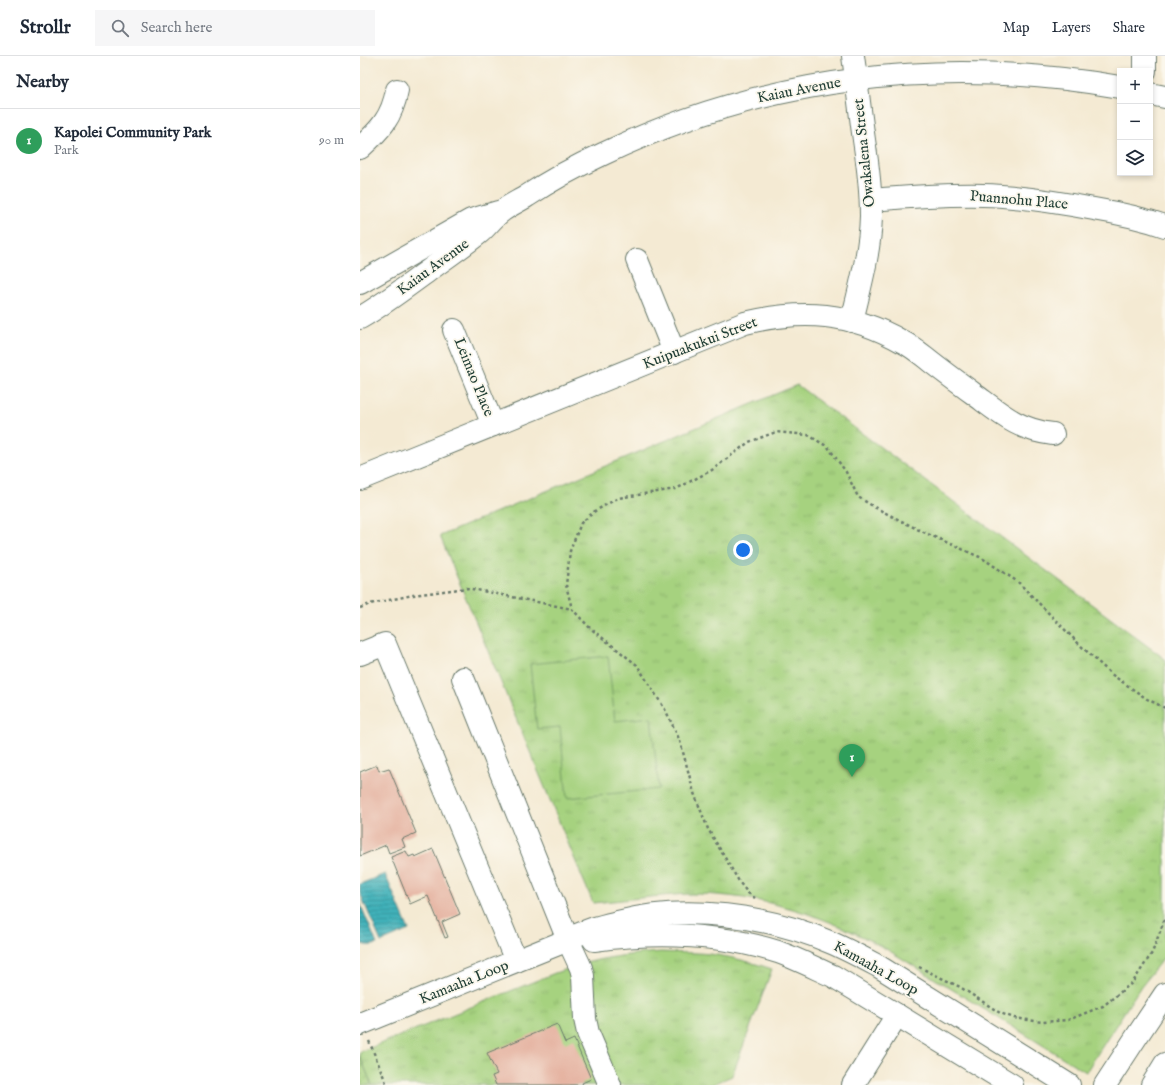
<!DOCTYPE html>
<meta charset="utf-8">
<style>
:root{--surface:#fff;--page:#f6f6f7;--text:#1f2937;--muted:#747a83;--line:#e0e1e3;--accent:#b45309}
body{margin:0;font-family:"IM FELL English",serif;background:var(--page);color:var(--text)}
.controls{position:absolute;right:12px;top:12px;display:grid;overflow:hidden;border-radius:0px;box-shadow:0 2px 6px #0003}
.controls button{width:36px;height:36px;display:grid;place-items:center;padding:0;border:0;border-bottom:1px solid var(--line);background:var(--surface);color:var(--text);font:20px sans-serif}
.you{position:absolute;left:383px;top:494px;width:14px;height:14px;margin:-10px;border:3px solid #fff;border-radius:50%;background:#1a73e8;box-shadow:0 0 0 6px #1a73e833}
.badge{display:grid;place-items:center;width:26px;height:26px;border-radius:50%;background:var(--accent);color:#fff;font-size:13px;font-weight:700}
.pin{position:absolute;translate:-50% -33px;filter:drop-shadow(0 1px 2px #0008)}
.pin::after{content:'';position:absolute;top:21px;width:14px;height:12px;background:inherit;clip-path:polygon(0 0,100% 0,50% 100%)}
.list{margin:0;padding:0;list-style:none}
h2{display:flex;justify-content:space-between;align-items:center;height:52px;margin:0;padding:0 16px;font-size:17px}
h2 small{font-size:13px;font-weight:400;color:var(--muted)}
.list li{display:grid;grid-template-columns:26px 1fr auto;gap:12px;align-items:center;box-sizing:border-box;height:64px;padding:0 16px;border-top:1px solid var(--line)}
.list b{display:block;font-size:15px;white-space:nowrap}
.list p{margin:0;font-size:13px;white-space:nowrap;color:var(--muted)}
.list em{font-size:13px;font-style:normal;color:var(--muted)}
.icon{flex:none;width:22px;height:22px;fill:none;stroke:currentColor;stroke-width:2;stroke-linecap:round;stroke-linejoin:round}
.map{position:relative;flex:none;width:805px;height:1029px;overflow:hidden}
header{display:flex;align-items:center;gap:24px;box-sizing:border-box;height:56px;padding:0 20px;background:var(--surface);border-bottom:1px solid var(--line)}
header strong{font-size:19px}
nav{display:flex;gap:22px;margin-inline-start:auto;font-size:14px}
.search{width:280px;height:36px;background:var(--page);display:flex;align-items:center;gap:10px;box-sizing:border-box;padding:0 14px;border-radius:0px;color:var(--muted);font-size:15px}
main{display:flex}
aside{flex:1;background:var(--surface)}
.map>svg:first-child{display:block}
</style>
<header>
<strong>Strollr</strong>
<div class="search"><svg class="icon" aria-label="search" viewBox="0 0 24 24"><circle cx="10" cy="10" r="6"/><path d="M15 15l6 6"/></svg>Search here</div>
<nav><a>Map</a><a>Layers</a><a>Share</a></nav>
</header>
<main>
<aside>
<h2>Nearby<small></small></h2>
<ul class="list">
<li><span class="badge" style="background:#2e9e5b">1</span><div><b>Kapolei Community Park</b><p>Park</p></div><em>90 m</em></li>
</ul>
</aside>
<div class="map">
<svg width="805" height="1029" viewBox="0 0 805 1029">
<defs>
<pattern id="grass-dots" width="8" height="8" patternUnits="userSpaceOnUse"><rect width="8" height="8" fill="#a6d27f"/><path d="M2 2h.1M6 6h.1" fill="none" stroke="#8eb56e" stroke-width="1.8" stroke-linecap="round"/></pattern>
<pattern id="park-tufts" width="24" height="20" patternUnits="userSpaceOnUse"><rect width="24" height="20" fill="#a6d27f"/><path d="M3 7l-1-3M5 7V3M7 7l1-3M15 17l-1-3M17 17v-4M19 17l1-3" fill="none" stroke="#8eb56e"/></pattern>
<pattern id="water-rules" width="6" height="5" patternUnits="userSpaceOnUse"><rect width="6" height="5" fill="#40b1b9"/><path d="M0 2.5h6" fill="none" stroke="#359197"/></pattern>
</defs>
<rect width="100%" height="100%" fill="#fbf7ec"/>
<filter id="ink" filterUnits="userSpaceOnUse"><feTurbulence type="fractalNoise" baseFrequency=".025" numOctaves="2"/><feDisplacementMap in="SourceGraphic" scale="8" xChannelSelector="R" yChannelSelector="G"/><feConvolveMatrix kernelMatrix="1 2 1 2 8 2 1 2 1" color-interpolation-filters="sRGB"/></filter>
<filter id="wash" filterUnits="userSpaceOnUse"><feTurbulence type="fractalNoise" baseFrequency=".012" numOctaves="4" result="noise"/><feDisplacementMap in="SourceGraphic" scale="16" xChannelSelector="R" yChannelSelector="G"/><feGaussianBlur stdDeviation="0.9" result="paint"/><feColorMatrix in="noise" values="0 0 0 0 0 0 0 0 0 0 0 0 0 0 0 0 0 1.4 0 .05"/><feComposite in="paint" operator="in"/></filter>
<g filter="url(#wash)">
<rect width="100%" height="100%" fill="#f4ead3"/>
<path fill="url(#grass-dots)" stroke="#62885a" d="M0,1000L12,1029H0Z"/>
<g fill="url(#park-tufts)" stroke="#62885a">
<path d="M437,329L805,603V900L781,930L726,1016L528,894C467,860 402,838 332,838C299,839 266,844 233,847L80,480Z"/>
<path d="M301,896C320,897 339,896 357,899C376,902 394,907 412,913L372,1020L351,1029H12L0,1000V996L195,917C213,911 230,905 248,902C266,899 283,897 301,896Z"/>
</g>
<path fill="#a6d27f" stroke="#62885a" d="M248,600L255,665L291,661L299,733L207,742L200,671L177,673L170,608Z"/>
<g fill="url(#water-rules)" stroke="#307776">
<path d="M25,818L49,874L21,886L0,837V828Z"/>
<path d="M0,847L17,888C11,890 6,890 0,887Z"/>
</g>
<g id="blocks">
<g fill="#e5b3a1">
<path d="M17,709L19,715L29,712L56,777L42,783L45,791L29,797L26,789L0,800V716Z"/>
<path d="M73,793L100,858L82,866L88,881L85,882L68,840L50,848L31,801L46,795L49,801L54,799L55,801Z"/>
<path d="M197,968L205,987L214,983L231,1023L222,1027L223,1029H136L132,1020L137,1018L127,997Z"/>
</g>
</g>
</g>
<g filter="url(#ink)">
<use href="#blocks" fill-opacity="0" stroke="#6a7a6c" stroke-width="1"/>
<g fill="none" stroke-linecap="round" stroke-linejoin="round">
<g stroke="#6a7a6c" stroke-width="24">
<g id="minor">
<path d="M785,15V0"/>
<path d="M790,38L805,41"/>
<path d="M0,92C20,74 32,62 37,34"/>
<path d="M511,144C548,141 585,138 623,139C660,140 697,146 734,153C758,157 782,162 805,170"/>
<path d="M277,204L314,296"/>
<path d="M0,227L111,164L138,156"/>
<path d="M0,262C24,248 46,231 68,215C85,202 102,191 118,178C127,171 133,161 142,155C150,149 159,145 167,140C191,124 217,110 243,98C407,20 582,0 760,31"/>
<path d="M492,265C500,231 510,196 511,160C511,135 508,110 504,84C500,56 497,28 493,0"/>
<path d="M94,274L133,369"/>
<path d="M0,423L385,267C442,253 491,256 543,286C553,291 561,298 570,305C584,316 599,327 614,338C641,358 658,374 693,378"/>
<path d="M0,598L25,588L156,905"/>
<path d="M103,622L208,884L221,912L223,920L225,963L228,977L250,1029"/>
<path d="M234,884C295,876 358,877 418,896C437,903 455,912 473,920L652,1029"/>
<path d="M0,968L208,884C224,874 239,871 257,866C325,848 408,859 472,887C488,894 503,902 518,910L709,1029"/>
<path d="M493,1029L537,959"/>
<path d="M745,1029L777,980L805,938"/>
<path d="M792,1029L805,1008"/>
</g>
</g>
<g stroke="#6a7a6c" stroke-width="2.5" stroke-dasharray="3 3" stroke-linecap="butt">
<path d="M0,552L10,548L53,539L107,532L212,553"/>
<path d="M395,842L388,837L380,827L348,773L334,737L320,685L306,655L277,609L230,572L212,553L206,529L210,495L221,467L235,455L258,442L316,433L352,414L389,386L416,376L448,379L468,391L486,416L498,441L516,452L561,475L622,502L658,526L720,589L751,618L787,643L805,652"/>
<path d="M559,911L600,931L640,957L654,962L682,966L708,964L743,950L773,926L792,897L805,862"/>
<path d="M9,985L27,1029"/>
</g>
<use href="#minor" stroke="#fff" stroke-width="22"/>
</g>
</g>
<g text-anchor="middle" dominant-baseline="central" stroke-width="3.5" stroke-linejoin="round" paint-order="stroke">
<g font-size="15" fill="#1f3d34" stroke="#fbf7ec">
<text transform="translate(439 34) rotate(-11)">Kaiau Avenue</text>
<text transform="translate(504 97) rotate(-96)">Owakalena Street</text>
<text transform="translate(659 144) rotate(5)">Puannohu Place</text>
<text transform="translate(73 211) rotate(-36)">Kaiau Avenue</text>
<text transform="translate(340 287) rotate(-21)">Kuipuakukui Street</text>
<text transform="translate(114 321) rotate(68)">Leimao Place</text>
<text transform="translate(516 912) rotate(29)">Kamaaha Loop</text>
<text transform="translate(104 926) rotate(-22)">Kamaaha Loop</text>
</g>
</g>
</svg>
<div class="controls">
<button>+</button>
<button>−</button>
<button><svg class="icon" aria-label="layers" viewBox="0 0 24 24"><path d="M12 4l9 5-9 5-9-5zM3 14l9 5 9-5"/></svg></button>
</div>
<div class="you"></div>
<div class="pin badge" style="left:492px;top:721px;background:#2e9e5b">1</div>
</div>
</main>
